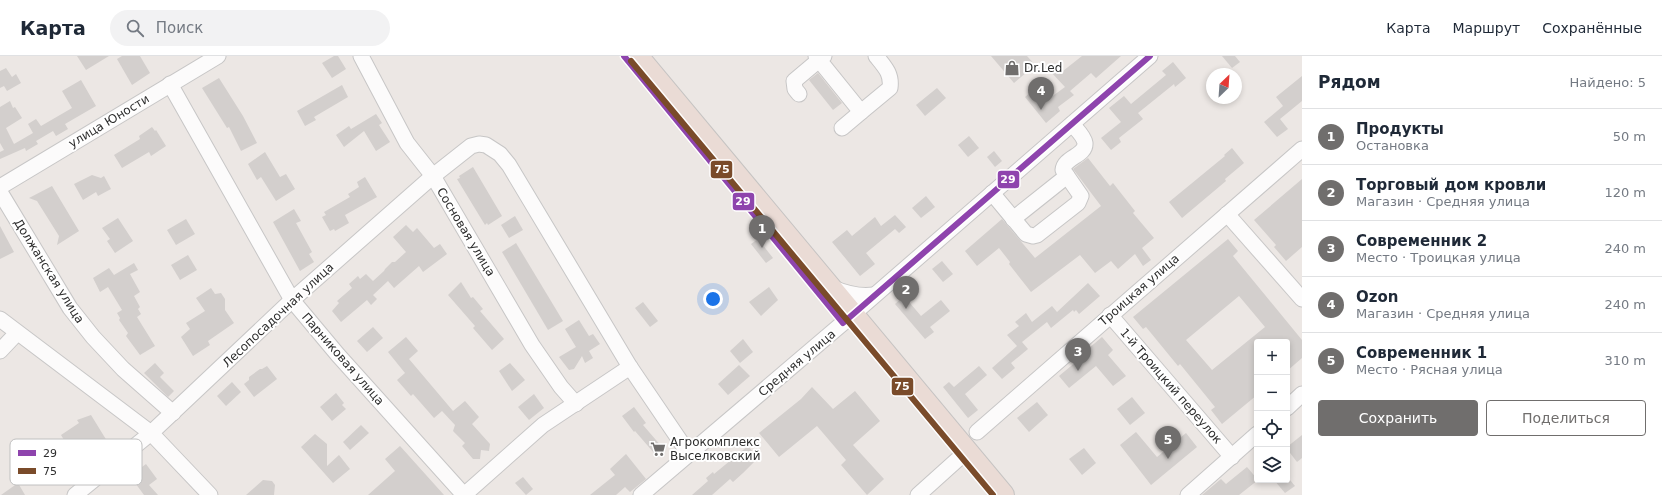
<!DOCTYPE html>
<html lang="ru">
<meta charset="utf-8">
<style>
:root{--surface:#fff;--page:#f2f2f3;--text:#1f2937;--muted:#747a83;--line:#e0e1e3;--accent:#706e6d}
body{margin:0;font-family:"DejaVu Sans",sans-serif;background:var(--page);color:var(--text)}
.controls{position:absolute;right:12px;bottom:12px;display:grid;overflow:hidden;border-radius:4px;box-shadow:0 2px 6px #0003}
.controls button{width:36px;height:36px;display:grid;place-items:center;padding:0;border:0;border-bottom:1px solid var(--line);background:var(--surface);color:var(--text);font:20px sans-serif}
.compass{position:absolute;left:1206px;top:12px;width:36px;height:36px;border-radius:50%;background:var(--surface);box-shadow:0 2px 6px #0003;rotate:25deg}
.you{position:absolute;left:713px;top:243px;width:14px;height:14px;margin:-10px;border:3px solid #fff;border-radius:50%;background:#1a73e8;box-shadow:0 0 0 6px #1a73e833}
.badge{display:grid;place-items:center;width:26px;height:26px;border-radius:50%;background:var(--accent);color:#fff;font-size:13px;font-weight:700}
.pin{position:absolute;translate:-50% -33px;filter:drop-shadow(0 1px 2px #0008)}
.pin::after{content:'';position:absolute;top:21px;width:14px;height:12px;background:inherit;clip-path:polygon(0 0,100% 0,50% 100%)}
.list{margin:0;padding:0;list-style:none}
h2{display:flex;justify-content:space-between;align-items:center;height:52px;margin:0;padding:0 16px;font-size:17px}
h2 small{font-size:13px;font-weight:400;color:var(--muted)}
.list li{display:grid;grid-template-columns:26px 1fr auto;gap:12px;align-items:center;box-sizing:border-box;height:56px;padding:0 16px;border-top:1px solid var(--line)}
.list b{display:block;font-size:15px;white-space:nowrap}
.list p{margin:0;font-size:13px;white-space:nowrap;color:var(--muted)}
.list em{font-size:13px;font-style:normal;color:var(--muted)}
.actions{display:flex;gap:8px;padding:12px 16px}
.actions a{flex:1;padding:9px 0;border:1px solid var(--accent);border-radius:4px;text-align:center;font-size:14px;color:var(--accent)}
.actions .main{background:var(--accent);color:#fff}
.icon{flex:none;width:22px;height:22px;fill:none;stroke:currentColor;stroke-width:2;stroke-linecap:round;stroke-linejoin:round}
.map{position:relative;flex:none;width:1302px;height:439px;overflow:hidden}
header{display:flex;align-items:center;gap:24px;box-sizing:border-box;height:56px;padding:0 20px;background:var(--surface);border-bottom:1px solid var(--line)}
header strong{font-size:19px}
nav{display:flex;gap:22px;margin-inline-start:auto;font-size:14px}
.search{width:280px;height:36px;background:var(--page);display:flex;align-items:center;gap:10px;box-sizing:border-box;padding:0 14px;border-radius:22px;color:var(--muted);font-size:15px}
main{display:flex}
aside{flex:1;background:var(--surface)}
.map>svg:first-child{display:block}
</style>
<header>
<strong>Карта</strong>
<div class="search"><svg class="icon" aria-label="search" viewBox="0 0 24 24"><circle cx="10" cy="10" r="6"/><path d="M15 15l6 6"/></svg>Поиск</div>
<nav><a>Карта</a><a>Маршрут</a><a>Сохранённые</a></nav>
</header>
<main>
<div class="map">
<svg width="1302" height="439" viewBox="0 0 1302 439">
<rect width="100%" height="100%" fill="#ece7e4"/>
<g fill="#d3cfcd" fill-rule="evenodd">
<path d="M77,0H109L86,14Z"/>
<path d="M122,0H140L150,17L132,29L117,3Z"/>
<path d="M334,0H338L346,13L332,22L322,7Z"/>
<path d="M991,0H1027L1037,11L1029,18L1027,16L1014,27Z"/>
<path d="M1082,0H1121L1096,22L1091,17L1070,35L1074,39L1058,51L1060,55L1046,67L1025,41L1032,35L1035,38L1042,32L1050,42L1065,31L1051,16L1058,10L1063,15Z"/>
<path d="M1222,0H1235L1240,6L1232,12Z"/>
<path d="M1173,6L1186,22L1175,31L1174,28L1138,57L1143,63L1119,82L1121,86L1111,94L1101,82L1121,66L1109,52L1124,40L1131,48L1166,19L1162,15Z"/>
<path d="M6,12L12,21L16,18L21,27L7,35L4,30L0,32V15Z"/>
<path d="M818,17L842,47L833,54L809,24Z"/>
<path d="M1302,20V45L1280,63L1288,73L1277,81L1264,66L1283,50L1276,41Z"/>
<path d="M219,22L243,60L257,87L241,95L229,71L227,72L202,32Z"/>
<path d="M81,24L96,50L65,68L68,73L56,80L53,75L36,85L38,88L26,95L25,92L0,103V96L4,94L0,87V51L10,45L13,52L15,51L22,62L6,72L14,88L33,77L28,68L36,63L41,70L72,52L62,35Z"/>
<path d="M342,29L348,41L314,61L316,64L305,70L297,55Z"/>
<path d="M937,32L946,42L925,60L916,49Z"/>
<path d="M376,58L382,67L379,69L390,86L376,95L364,75L344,91L336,79L349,70L351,73Z"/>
<path d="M152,71L155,75L156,74L166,90L151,100L149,96L122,112L114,99L140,83L139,80Z"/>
<path d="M969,80L979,92L968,101L958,89Z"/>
<path d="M1232,92L1244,107L1225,123L1226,125L1182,162L1169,146L1225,100L1224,99Z"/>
<path d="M994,95L1002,105L995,111L987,101Z"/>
<path d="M265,96L280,121L286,118L295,133L276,145L261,121L257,124L248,108Z"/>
<path d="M1088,102L1110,130L1113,127L1135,155L1133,157L1154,182L1142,192L1151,204L1143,210L1135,198L1118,213L1111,205L1095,217L1080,199L1031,236L1009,208L1010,206L999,192L977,210L965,195L1002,163L1035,202L1101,150L1073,113Z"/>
<path d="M473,111L502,160L488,169L487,167L485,169L457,123L460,122L459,120Z"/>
<path d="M92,119L101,122L104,120L111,133L98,140L96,136L83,144L74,128Z"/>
<path d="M365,121L377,141L345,159L349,167L335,175L334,173L330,175L322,161L326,159L324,156L350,141L348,138L359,131L357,126Z"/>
<path d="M1302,123V191L1286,205L1274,191L1276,189L1254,164Z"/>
<path d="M52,130L79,175L57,189L59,180L37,145L29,142Z"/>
<path d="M926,140L935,151L921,162L912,152Z"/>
<path d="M294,153L301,165L296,167L312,196L309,198L314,206L300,215L273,166Z"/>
<path d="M895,159L906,171L899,177L895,173L866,197L875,208L860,220L832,186L847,174L852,180L875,161L881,170Z"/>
<path d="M515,160L523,174L509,182L501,169Z"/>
<path d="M118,162L133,185L115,197L107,185L110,183L102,172Z"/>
<path d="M186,163L195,178L176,189L167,174Z"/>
<path d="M406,169L413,176L417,172L434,192L440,188L447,198L423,216L419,210L394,232L388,225L373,239L377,243L371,249L367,244L341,266L332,255L339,247L337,245L352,232L349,228L358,220L360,223L366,218L373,225L384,215L385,213L392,206H395L406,196L393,181Z"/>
<path d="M0,170L14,196L0,203Z"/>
<path d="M758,183L773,202L766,207L751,188Z"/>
<path d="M1228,183L1238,195L1233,200L1302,284V302L1287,315V286H1257V339L1222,368L1211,354L1215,351L1180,308L1178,310L1146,271L1143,273L1133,261ZM1239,240L1265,271L1212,314L1186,284Z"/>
<path d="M516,187L563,265L548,274L502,196Z"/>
<path d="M188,199L197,214L180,224L171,209Z"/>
<path d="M942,205L953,218L943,226L932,213Z"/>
<path d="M134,207L138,214L130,218L140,236L134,240L140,251L138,253L141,258L137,261L155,290L140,299L126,280L128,277L119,264L120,262L117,257L122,254L108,231L100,236L93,222L109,212L114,219Z"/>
<path d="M461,226L471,242L473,241L483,253L480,255L504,283L492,294L473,272L475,270L448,239Z"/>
<path d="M1088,227L1100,240L1079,258L1076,254L1074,256L1073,254L1051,272L1047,266L1022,286L1028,293L1011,307L1015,312L1002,323L992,312L1017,290L1007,279L1019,270L1015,266L1026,257L1032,266L1052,250L1057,256Z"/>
<path d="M769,231L778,244L761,260L749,246Z"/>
<path d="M211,232L215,238L221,237L225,243V254L234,267L208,285L210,289L193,300L181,281L190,273L186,267L205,255L196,242Z"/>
<path d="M904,240L921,260L941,244L950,255L930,271L934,276L925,283L895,248Z"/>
<path d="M643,246L658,265L650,271L635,252Z"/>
<path d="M579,264L589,280L593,278L600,288L589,295L593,302L585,307L582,300L574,313L569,314L559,301L576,291L565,273Z"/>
<path d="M373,271L383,282L367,296L357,285Z"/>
<path d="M406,281L418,295L409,303L453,355L465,345L479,361L472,368L490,388L489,395L481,394L480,403H473L462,390L465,387L453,375L455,369L442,355L434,362L413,338L411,340L397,324L405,317L388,296Z"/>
<path d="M1102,281L1113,294L1108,299L1126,320L1113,330L1096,310L1069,332L1059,320L1089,295L1088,293Z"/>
<path d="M743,283L753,296L740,307L730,295Z"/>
<path d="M155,307L164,317L160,321L174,335L168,341L144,317Z"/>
<path d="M510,307L525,324L512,335L499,315Z"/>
<path d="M739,309L750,320L728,339L718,328Z"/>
<path d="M267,310L277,323L254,341L244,328L249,324V321L260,313H262Z"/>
<path d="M979,310L987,319L965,338L978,354L968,362L943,331L949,326L954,331Z"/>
<path d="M232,326L241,336L226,350L217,340Z"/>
<path d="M812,331L833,353L855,335L880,365L853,389L884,423L867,439L841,409L846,404L817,370L779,401L759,377L801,343Z"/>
<path d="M336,337L344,347L342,349L346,353L332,365L320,351Z"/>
<path d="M534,338L544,352L529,364L518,351Z"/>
<path d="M1132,341L1145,357L1130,369L1117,353Z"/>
<path d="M1037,346L1048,359L1029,376L1017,362Z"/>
<path d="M634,351L646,367L643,369L662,391L654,397L635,375L634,376L622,360Z"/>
<path d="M91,359L107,385L96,394L91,386L68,400L71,407L50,421L38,401L64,384L61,379L79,367L77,364Z"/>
<path d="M361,369L369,377L350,394L343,386Z"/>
<path d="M1136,376L1157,401L1186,377L1197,391L1151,429L1120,389Z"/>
<path d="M315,378L327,388V410L339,399L350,413L333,427L301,391Z"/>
<path d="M1302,379V402L1297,406L1287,393V391Z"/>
<path d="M400,390L444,439H368L395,415L385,403Z"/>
<path d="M748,390L758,402L743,417L733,426L730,423L712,439H692L708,425L706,422L713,416L714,418Z"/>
<path d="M1084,392L1096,407L1082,419L1069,403Z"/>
<path d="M626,398L646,423L630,436L625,431L616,439H590L615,419L610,413Z"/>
<path d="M146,408L157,423L149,429L158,439H144L130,420Z"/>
<path d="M1247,411L1258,424L1239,439H1202L1221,423L1226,428Z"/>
<path d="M523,421L533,433L526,439L515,427Z"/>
<path d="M263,424L272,425L275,429L274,439H246Z"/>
<path d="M1274,424H1290L1295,430L1285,437Z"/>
<path d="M18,427L25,439H1Z"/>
</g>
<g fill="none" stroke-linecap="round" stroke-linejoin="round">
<g stroke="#c7c6c6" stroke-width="17">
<g id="minor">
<path d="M361,0L407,87L433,120L532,289L561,331L576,348"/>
<path d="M824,0L819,4L861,56L890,32C892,18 885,11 876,0"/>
<path d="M170,28L292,244L338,299L464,439"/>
<path d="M799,38L795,33L794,25L819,4L816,0"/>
<path d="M842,72L861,56"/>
<path d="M0,131L218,0"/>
<path d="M0,136L70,252L93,281L123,313L173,357"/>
<path d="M992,137L1026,178L1033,180L1037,179L1078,147L1081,140L1063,114C1064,101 1086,100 1085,87C1084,80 1076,73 1072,68"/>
<path d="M1227,158L1302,243"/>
<path d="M1013,163L1067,120"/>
<path d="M833,232C847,238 859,241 874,239"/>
<path d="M852,259L1150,0"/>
<path d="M1110,259L1232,401"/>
<path d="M0,263L151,377L210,439"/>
<path d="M0,295L17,277"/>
<path d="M1287,352L1302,338"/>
<path d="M977,376L1302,93"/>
<path d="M75,439L151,377L292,244L433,120L471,90L479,88L486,89L500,98L509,109L630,311L689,398"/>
<path d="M464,439L543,369L630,311"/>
<path d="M641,439L843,267"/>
<path d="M918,439L957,404"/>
<path d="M1188,439L1257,378"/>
</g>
</g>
<g stroke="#c6c4c3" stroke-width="24">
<path id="highway" d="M637,0L1003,439"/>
</g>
<use href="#minor" stroke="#fcfbfb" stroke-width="15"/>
<use href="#highway" stroke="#eadbd5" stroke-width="22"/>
<g stroke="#fff" stroke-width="9">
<path id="bus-1" d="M624,0L843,267L1150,0"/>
</g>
<g stroke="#fff" stroke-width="9">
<path id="bus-2" d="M631,5L993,439"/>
</g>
<use href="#bus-1" stroke="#8e44ad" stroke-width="6"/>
<use href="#bus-2" stroke="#7a4b2a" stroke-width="6"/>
</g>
<defs>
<g id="shop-bare" transform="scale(1.2)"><path d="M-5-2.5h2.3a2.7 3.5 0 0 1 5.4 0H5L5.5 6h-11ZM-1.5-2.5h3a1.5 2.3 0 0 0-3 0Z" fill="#706e6d" stroke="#fff" stroke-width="2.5" paint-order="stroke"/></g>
<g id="supermarket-bare" transform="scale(1.2)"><path d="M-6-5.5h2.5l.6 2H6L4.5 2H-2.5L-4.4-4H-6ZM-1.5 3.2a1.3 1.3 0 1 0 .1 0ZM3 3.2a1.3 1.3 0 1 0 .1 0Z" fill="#706e6d" stroke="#fff" stroke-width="2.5" paint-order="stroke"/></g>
</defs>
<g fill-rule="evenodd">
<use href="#shop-bare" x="1012" y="12"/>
<use href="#supermarket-bare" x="658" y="393"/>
</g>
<g text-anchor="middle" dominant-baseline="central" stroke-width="4" stroke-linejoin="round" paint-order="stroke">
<g font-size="12" fill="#2d2d2d" stroke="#fff" text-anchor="start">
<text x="1024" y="12">Dr.Led</text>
<text x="670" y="386">Агрокомплекс<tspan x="670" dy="14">Выселковский</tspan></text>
</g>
<g font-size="12" fill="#2d2d2d" stroke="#fff">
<text transform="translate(109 65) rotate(-31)">улица Юности</text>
<text transform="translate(466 176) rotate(59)">Сосновая улица</text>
<text transform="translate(49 215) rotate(58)">Должанская улица</text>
<text transform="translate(1139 234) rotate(-41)">Троицкая улица</text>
<text transform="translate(278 259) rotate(-43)">Лесопосадочная улица</text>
<text transform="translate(343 303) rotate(49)">Парниковая улица</text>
<text transform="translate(797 307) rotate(-40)">Средняя улица</text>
<text transform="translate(1171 330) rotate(49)">1-й Троицкий переулок</text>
</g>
</g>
<rect x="10" y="383" width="132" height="46" rx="6" fill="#fff" stroke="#c0c0c0" stroke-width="1"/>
<rect x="18" y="394" width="18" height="6" fill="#8e44ad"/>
<rect x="18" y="412" width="18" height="6" fill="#7a4b2a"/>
<g font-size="11" fill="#2d2d2d">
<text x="43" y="401">29</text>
<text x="43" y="419">75</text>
</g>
<g stroke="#fff" stroke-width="1.5">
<rect x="710" y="104" width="23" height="19" rx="4" fill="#7a4b2a"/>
<rect x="997" y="114" width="23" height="19" rx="4" fill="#8e44ad"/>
<rect x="732" y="136" width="23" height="19" rx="4" fill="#8e44ad"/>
<rect x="891" y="321" width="23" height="19" rx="4" fill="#7a4b2a"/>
</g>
<g font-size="11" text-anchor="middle" font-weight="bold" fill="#fff">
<text x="722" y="117">75</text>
<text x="1008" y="127">29</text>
<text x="743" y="149">29</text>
<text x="902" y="334">75</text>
</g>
</svg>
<div class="controls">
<button>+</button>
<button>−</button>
<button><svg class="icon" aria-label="locate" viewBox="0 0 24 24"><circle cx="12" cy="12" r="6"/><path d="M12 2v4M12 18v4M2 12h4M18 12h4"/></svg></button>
<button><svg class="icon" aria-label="layers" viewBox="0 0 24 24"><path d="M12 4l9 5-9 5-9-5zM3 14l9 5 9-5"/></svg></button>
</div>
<svg class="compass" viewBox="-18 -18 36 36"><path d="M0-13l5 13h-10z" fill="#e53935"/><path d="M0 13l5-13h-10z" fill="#747a83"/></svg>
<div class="you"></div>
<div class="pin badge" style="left:762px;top:192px">1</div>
<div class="pin badge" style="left:906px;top:253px">2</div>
<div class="pin badge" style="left:1078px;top:315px">3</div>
<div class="pin badge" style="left:1041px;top:54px">4</div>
<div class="pin badge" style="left:1168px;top:403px">5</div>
</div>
<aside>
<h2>Рядом<small>Найдено: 5</small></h2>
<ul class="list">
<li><span class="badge">1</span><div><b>Продукты</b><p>Остановка</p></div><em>50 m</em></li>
<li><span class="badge">2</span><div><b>Торговый дом кровли</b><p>Магазин · Средняя улица</p></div><em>120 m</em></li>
<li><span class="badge">3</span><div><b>Современник 2</b><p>Место · Троицкая улица</p></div><em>240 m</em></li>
<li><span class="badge">4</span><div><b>Ozon</b><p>Магазин · Средняя улица</p></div><em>240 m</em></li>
<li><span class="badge">5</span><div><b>Современник 1</b><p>Место · Рясная улица</p></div><em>310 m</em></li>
</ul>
<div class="actions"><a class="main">Сохранить</a><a>Поделиться</a></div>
</aside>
</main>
